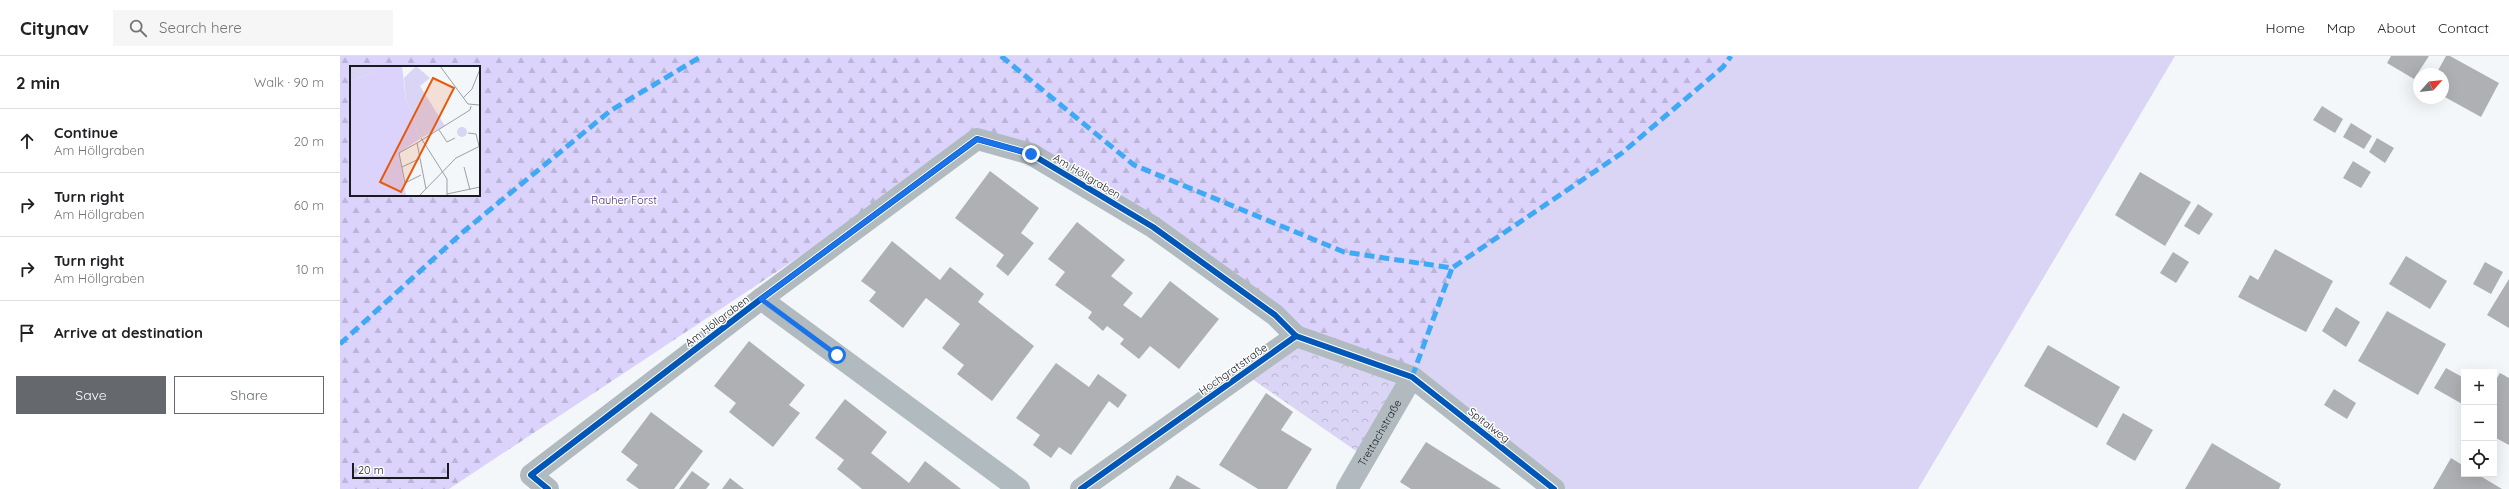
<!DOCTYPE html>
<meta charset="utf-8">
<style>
:root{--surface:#fff;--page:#f6f6f6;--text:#202124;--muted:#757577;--line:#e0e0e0;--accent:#65696d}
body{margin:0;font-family:Quicksand,sans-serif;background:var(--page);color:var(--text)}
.controls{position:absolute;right:12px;bottom:12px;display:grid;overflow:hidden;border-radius:0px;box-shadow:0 4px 16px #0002}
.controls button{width:36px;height:36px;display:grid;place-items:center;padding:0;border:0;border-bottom:1px solid var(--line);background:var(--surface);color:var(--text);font:20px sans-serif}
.compass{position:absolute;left:2073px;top:12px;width:36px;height:36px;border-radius:50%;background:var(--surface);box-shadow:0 4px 16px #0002;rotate:63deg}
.scale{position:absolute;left:12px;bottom:10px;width:97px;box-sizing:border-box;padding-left:4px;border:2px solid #181c21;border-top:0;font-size:11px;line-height:14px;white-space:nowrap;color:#181c21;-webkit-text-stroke:3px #fff;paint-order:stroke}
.stop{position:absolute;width:12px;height:12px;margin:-9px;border:3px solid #1a73e8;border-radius:50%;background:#fff}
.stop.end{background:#1a73e8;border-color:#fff;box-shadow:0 1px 4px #0008}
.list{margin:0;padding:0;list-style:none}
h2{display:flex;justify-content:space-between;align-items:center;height:52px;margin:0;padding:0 16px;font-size:17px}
h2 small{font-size:13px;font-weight:400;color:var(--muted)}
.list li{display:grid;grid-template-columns:26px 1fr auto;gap:12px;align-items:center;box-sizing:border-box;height:64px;padding:0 16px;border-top:1px solid var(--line)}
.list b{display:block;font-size:15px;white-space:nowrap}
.list p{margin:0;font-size:13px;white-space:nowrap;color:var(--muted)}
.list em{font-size:13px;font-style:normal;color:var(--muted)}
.actions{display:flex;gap:8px;padding:12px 16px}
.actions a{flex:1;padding:9px 0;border:1px solid var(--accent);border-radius:0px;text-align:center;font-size:14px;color:var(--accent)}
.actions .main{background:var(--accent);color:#fff}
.icon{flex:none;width:22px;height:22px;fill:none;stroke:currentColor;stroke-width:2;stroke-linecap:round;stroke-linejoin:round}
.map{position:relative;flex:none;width:2169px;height:433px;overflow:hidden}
header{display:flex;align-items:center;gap:24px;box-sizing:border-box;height:56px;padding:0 20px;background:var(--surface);border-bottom:1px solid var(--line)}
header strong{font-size:19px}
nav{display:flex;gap:22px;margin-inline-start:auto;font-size:14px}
.search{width:280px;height:36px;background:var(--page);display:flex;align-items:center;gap:10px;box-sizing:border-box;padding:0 14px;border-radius:0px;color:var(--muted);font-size:15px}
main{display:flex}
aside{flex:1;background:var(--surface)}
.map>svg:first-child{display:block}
</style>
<header>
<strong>Citynav</strong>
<div class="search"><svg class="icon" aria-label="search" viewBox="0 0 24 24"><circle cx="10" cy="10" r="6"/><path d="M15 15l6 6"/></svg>Search here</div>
<nav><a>Home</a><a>Map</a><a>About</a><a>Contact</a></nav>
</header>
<main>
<aside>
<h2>2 min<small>Walk · 90 m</small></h2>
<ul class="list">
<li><svg class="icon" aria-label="ahead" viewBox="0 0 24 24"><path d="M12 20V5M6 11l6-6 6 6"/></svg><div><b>Continue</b><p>Am Höllgraben</p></div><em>20 m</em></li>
<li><svg class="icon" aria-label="right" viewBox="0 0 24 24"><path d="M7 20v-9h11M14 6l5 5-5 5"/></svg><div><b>Turn right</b><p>Am Höllgraben</p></div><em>60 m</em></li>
<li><svg class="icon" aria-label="right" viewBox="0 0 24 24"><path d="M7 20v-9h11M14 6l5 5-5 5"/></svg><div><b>Turn right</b><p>Am Höllgraben</p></div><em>10 m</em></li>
<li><svg class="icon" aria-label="arrive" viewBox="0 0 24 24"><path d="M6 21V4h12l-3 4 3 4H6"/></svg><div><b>Arrive at destination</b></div></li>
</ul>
<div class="actions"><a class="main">Save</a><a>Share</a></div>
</aside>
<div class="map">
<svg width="2169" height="433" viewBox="0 0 2169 433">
<defs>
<pattern id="forest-firs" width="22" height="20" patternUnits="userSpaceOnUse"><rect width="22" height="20" fill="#dbd3fc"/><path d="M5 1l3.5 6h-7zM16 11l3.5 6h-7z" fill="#bbb5d8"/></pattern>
<pattern id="park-crowns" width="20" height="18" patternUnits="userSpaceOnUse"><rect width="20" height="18" fill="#dad5f4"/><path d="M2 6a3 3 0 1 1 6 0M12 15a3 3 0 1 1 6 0" fill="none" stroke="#bab6d1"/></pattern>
</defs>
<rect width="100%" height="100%" fill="#f4f7fa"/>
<path fill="#dad5f4" d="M1391,0H1835L1578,433H1214L1072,321L1112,212L1282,97L1383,11Z"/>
<path fill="url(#forest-firs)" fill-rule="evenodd" d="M0,0H1391L1383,11L1282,97L1112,212L1072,321L956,280L813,171L637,83L109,433H0ZM11,11H139V139H11Z"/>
<path fill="url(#park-crowns)" d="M956,290L1060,326L1019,397L912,323Z"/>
<g fill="#aeb0b4">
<path d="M2051,0H2089L2074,23L2047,7Z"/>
<path d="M2106,0H2110L2159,27L2141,61L2103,40V18H2096Z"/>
<path d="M1982,50L2003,63L1995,77L1973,64Z"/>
<path d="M2011,67L2032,80L2024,93L2003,81Z"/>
<path d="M2037,82L2054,92L2045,107L2029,96Z"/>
<path d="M2013,105L2031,116L2021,132L2003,122Z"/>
<path d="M650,115L699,152L681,177L694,187L668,220L656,210L664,199L615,162Z"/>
<path d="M1800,116L1851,146L1825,190L1775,159Z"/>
<path d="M1858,148L1873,158L1859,179L1844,170Z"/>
<path d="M737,166L785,204L771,220L793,237L783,249L801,262L830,225L879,263L839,313L810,290L799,303L780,288L784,283L767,270L763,275L748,262L752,256L715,229L725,216L708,203Z"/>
<path d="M552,185L600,224L610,211L644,238L638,246L694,290L652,345L617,318L624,309L602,292L620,268L586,242L563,272L529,245L536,236L521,225Z"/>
<path d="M1935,193L1993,225L1966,276L1898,241L1910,219L1918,224Z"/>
<path d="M1833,196L1849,206L1836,227L1820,217Z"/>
<path d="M2066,200L2107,225L2090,253L2049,228Z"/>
<path d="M2145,206L2163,216L2151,238L2133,228Z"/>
<path d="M2169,223V272L2147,259Z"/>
<path d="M1996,251L2020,266L2006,291L1982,275Z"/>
<path d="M2047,255L2106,288L2078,339L2018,305Z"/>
<path d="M409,285L465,329L449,349L460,357L433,391L389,356L396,347L374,330Z"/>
<path d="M1708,289L1780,331L1757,372L1684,330Z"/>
<path d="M716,307L749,331L758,318L787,339L778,352L769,345L731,399L719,391L711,402L693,389L700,379L676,362Z"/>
<path d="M2106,312L2124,322V349L2094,332Z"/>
<path d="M2160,317L2169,322V389L2154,381V327Z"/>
<path d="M1994,333L2016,347L2007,363L1984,349Z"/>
<path d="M926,337L953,356L941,374L972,393L947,433H918L879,409Z"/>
<path d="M505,343L547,376L531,397L559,419L569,427L585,405L621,433H522L511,424L497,413L504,404L475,382Z"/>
<path d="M311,356L363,395L334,433H299L286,424L298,409L281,396Z"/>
<path d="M1783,357L1813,374L1795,405L1766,388Z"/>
<path d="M1086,386L1161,433H1071L1060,426Z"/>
<path d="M1872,387L1941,428L1939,433H1845Z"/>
<path d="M2111,402L2124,410V418H2137L2162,433H2093Z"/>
<path d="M352,415L370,428L366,433H339Z"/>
<path d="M837,419L861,433H829Z"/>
<path d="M390,422L404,433H382Z"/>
</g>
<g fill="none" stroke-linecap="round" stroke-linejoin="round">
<g stroke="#b1bbbf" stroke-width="22">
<path d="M421,243L679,433"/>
<path d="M208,433L191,419L421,243L637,83L691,98L813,171L935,259L956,280"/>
<path d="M741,433L956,280L1072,321L1214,433"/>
<path id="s1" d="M1007,433L1072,321"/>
</g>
<g stroke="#3fa9f5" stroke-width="5" stroke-dasharray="10 5" stroke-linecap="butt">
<path d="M661,0L794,109L1004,196L1112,212L1282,97L1383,11L1391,0"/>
<path d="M0,288L123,176L270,55L362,0"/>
<path d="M1072,321L1112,212"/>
</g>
<g stroke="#fff" stroke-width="8">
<g id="cycleway">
<path d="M208,433L191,419L421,243L637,83L691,98L813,171L935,259L956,280"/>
<path d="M741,433L956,280L1072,321L1214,433"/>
</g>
</g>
<use href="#cycleway" stroke="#0057b8" stroke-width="6"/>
</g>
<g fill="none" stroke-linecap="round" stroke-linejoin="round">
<path stroke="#1a73e8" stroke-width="5" d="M497,299L421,243L637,83L691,98"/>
</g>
<g text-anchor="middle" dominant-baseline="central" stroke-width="3" stroke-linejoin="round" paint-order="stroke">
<g font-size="11" fill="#181c21" stroke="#fff">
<text transform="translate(747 120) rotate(31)">Am Höllgraben</text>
<text transform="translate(377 265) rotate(-37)">Am Höllgraben</text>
<text transform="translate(893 313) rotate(-35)">Hochgratstraße</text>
<text transform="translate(1149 369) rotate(38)">Spitalweg</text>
<text stroke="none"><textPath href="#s1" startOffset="65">Trettachstraße</textPath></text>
</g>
<g font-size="11" fill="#472b7c" stroke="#fff">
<text x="284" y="144">Rauher Forst</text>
</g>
</g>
<g transform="translate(10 10)">
<rect width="130" height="130" fill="#f4f7fa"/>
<path d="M0,0H28L22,7L0,15ZM66,0L80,12L70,20L95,60L71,72L67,67L64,50L56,35L54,12Z" fill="#dad5f4"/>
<path d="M28,0H52L56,35L64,50L67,67L71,72L49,87L56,130H0V15L22,7Z" fill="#dbd3fc"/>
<path d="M107 66a5 5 0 1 1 10 0a5 5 0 1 1-10 0Z" fill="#dad5f4"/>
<path fill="none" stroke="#9c9fa3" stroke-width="1" d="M90,0L118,38L130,39M113,32L122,23L130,3M89,64L97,76L105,72M118,67L126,68L129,80M71,72L97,113V130M67,77L49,87L55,117L71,109M52,101L69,93M114,101L120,124M76,123L67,77L120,44L121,40M97,128L130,121M69,130L106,92L130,80"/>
<path fill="#e8590c" fill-opacity="0.15" stroke="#e8590c" stroke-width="2" d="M83,12L104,22L51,126L30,116Z"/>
<rect width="130" height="130" fill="none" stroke="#181c21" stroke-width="2"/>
</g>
</svg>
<div class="controls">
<button>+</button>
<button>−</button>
<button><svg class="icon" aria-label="locate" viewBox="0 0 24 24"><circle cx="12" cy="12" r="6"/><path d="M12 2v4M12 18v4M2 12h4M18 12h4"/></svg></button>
</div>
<svg class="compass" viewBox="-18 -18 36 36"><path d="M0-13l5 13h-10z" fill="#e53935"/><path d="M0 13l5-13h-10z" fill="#757577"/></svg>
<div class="scale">20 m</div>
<div class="stop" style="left:497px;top:299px"></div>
<div class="stop end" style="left:691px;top:98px"></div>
</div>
</main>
